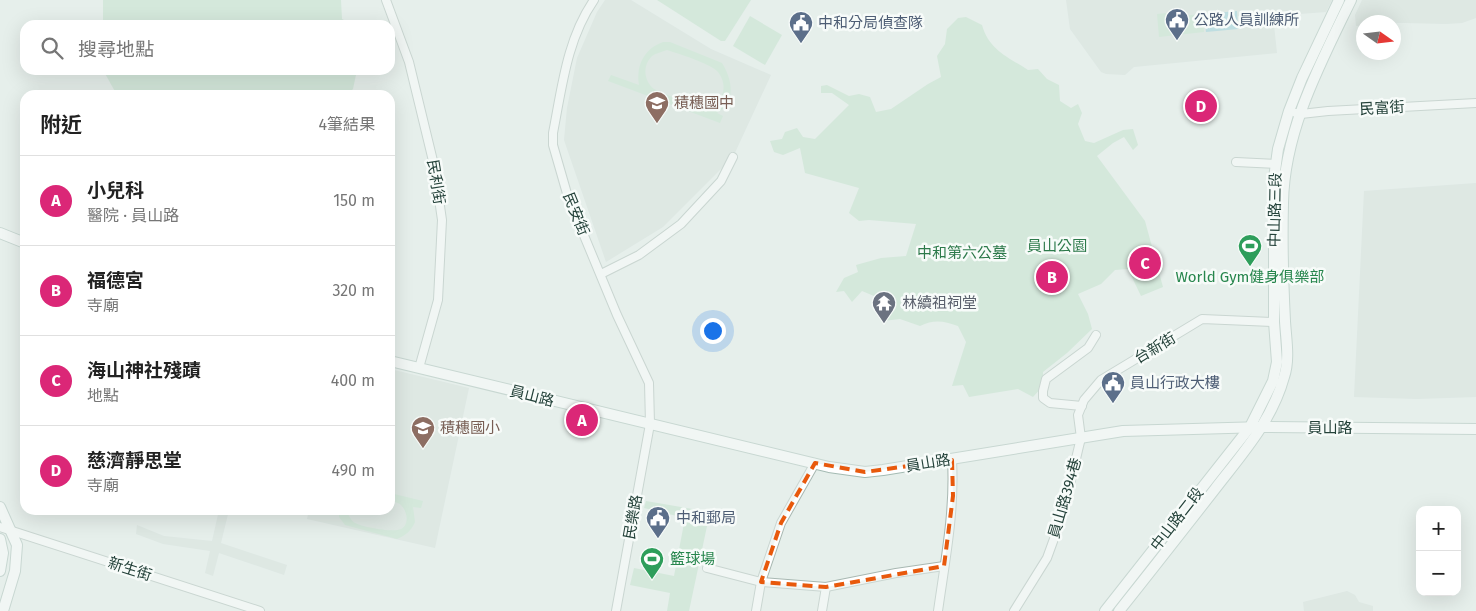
<!DOCTYPE html>
<html lang="zh-TW">
<meta charset="utf-8">
<style>
:root{--surface:#fff;--page:#f6f6f6;--text:#222;--muted:#767676;--line:#e0e0e0;--accent:#db2777}
body{margin:0;font-family:"Fira Sans","Noto Sans TC",sans-serif;background:var(--page);color:var(--text)}
.controls{position:absolute;right:15px;bottom:15px;display:grid;overflow:hidden;border-radius:10px;box-shadow:0 5px 20px #0002}
.controls button{width:45px;height:45px;display:grid;place-items:center;padding:0;border:0;border-bottom:1px solid var(--line);background:var(--surface);color:var(--text);font:25px sans-serif}
.compass{position:absolute;left:1356px;top:15px;width:45px;height:45px;border-radius:50%;background:var(--surface);box-shadow:0 5px 20px #0002;rotate:104deg}
.you{position:absolute;left:712px;top:330px;width:18px;height:18px;margin:-12px;border:4px solid #fff;border-radius:50%;background:#1a73e8;box-shadow:0 0 0 8px #1a73e833}
.badge{display:grid;place-items:center;width:32px;height:32px;border-radius:50%;background:var(--accent);color:#fff;font-size:16px;font-weight:700}
.pin{position:absolute;translate:-50% -50%;border:2px solid #fff;box-shadow:0 1px 5px #0006}
.list{margin:0;padding:0;list-style:none}
h2{display:flex;justify-content:space-between;align-items:center;height:65px;margin:0;padding:0 20px;font-size:21px}
h2 small{font-size:16px;font-weight:400;color:var(--muted)}
.list li{display:grid;grid-template-columns:32px 1fr auto;gap:15px;align-items:center;box-sizing:border-box;height:90px;padding:0 20px;border-top:1px solid var(--line)}
.list b{display:block;font-size:19px;white-space:nowrap}
.list p{margin:0;font-size:16px;white-space:nowrap;color:var(--muted)}
.list em{font-size:16px;font-style:normal;color:var(--muted)}
.icon{flex:none;width:28px;height:28px;fill:none;stroke:currentColor;stroke-width:2;stroke-linecap:round;stroke-linejoin:round}
.map{position:relative;flex:none;width:1476px;height:611px;overflow:hidden}
.search{position:absolute;background:var(--surface);box-shadow:0 5px 20px #0002;left:20px;top:20px;width:375px;height:55px;display:flex;align-items:center;gap:12px;box-sizing:border-box;padding:0 18px;border-radius:15px;color:var(--muted);font-size:19px}
.panel{position:absolute;background:var(--surface);box-shadow:0 5px 20px #0002;left:20px;top:90px;width:375px;height:425px;border-radius:15px}
.map>svg:first-child{display:block}
</style>
<div class="map">
<svg width="1476" height="611" viewBox="0 0 1476 611">
<rect width="100%" height="100%" fill="#e6efeb"/>
<g fill="#d4dfda">
<path d="M605,0H631L711,49L771,75L733,157L663,227L606,262L564,140L567,108L577,58L597,12Z"/>
<path d="M1066,0H1332L1326,12L1273,16L1277,53L1134,67L1125,75L1106,74L1101,72L1070,29Z"/>
<path d="M1362,0H1476V18L1462,23L1446,24L1364,22L1363,26H1356L1355,15Z"/>
<path d="M1476,183V397L1417,399L1354,397L1364,191Z"/>
<path d="M390,369L469,388L435,548L307,519L309,510H390Z"/>
<path d="M219,510H229L221,543L287,565L284,575L219,553L213,576L205,573L210,551L163,544L136,534L137,525L164,536L212,541Z"/>
<path d="M1347,591L1355,595L1359,602L1373,606V611H1304L1303,602Z"/>
</g>
<g fill="#bfe0c8" fill-rule="evenodd">
<path d="M103,0H341L342,19L354,25H103Z"/>
<path d="M657,0H751L725,41H721Z"/>
<path d="M1167,13V17L1203,14L1204,32L1159,37L1157,14Z"/>
<path d="M750,16L782,35L765,65L733,46Z"/>
<path d="M966,17L982,25C989,50 1008,57 1028,70L1038,69L1047,79L1059,85L1060,101L1071,108L1078,104L1082,113L1078,124L1085,141L1094,143L1123,130L1133,129L1138,145L1133,150L1124,137L1113,143L1097,156L1145,221L1163,287L1141,296L1128,269L1115,270L1101,284L1078,294L1088,314L1092,329L1067,353L1043,372V386L1033,397L1018,389L969,397L963,385L952,386L966,342L958,326C944,321 934,319 920,326L900,319L883,321L874,296L862,291L852,302L844,291L836,292L844,278L858,272L856,265L881,258L906,256L916,224L869,220L859,221L849,213L859,188L805,173L800,148L783,155L774,152L770,141L782,139L785,132L797,128L803,137L815,139L849,105L832,93H821V86L827,85L849,96L859,94L870,97L876,112L891,109L928,84L941,77L937,56L945,44L947,29L958,18Z"/>
<path d="M663,42H670L722,63C732,79 737,102 717,113L723,116L720,123L608,81L611,75L639,85C636,65 644,49 663,42ZM667,50C679,54 709,63 717,71C722,76 725,85 723,92C715,123 672,96 654,89C644,81 642,66 652,56C656,53 662,52 667,50Z"/>
<path d="M103,70H357L353,89L347,95H117Z"/>
<path d="M390,493L423,501L421,508L413,507L415,522C411,531 406,535 397,539L345,525L339,517V510H346C348,514 351,521 355,523C362,527 394,533 401,529C410,524 407,511 401,505C398,502 394,502 390,500Z"/>
<path d="M646,501L710,512L689,611H667L670,593L630,585L634,568L674,576L685,518L644,508Z"/>
</g>
<path fill="#8ec9d4" d="M1237,11L1238,29L1206,32L1204,14Z"/>
<g fill="none" stroke-linecap="round" stroke-linejoin="round">
<g stroke="#a8b8b2" stroke-width="10">
<g id="street">
<path d="M386,0L409,62L434,165L442,220L438,300L419,368"/>
<path d="M594,0C567,39 562,87 553,133V145L568,197L617,315L649,383L650,424L616,611"/>
<path d="M1296,113L1301,114L1328,111L1476,103"/>
<path d="M1236,162L1276,164"/>
<path d="M601,274L639,255L681,224L721,181L733,157"/>
<path d="M1082,406L1050,403L1043,398V391L1046,379L1088,348L1096,335"/>
<path d="M0,527L260,611"/>
<path d="M707,568L761,582L826,587L822,611"/>
<path d="M826,587L896,573L944,566"/>
<path d="M756,611L761,582L781,523L815,463"/>
<path d="M938,611C945,561 955,511 952,460"/>
<path d="M1014,611L1047,558L1063,514L1079,446L1081,438L1078,415L1084,400L1101,380L1202,319L1274,322"/>
</g>
</g>
<g stroke="#a4bbb3" stroke-width="12">
<g id="secondary">
<path d="M0,233L25,243"/>
<path d="M390,361L829,467L865,472L883,470L1123,431L1263,427L1476,429"/>
<path d="M0,507L17,545L15,571L3,611"/>
<path d="M0,539L3,553L0,571"/>
<path d="M1105,611L1250,427L1273,381L1277,362L1274,322V178L1278,149L1289,111L1302,78L1339,0"/>
<path d="M1119,611C1151,571 1183,530 1215,489C1242,454 1272,421 1284,377C1290,359 1286,339 1285,321C1283,282 1282,242 1283,203C1284,131 1320,64 1351,0"/>
</g>
</g>
<use href="#street" stroke="#fff" stroke-width="8"/>
<use href="#secondary" stroke="#fff" stroke-width="10"/>
</g>
<path d="M0 0H1476V611H0ZM952,460L953,496L944,566L826,587L761,582L781,523L815,463L865,472Z" fill="#e6efeb" fill-opacity=".55" fill-rule="evenodd"/>
<path fill="none" stroke="#e8590c" stroke-width="4" stroke-dasharray="10 6" stroke-linejoin="round" d="M952,460L953,496L944,566L826,587L761,582L781,523L815,463L865,472Z"/>
<defs>
<g id="civic-pin" transform="scale(1.25)"><path d="M0 17L-7.5 6A9.5 9.5 0 1 1 7.5 6Z" fill="#5c6f8a" stroke="#f7fbf9"/><path d="M-.6-6.5H3V-4.5H.6V-3L4-1V1h2V6H-6V1h2V-1L-.6-3ZM-1.2 2.5V6h2.4V2.5Z" fill="#fff"/></g>
<g id="school-pin" transform="scale(1.25)"><path d="M0 17L-7.5 6A9.5 9.5 0 1 1 7.5 6Z" fill="#8d6e63" stroke="#f7fbf9"/><path d="M0-5L7-2L0 1L-7-2ZM-4 1L0 2.5L4 1V4Q0 6-4 4Z" fill="#fff"/></g>
<g id="stadium-pin" transform="scale(1.25)"><path d="M0 17L-7.5 6A9.5 9.5 0 1 1 7.5 6Z" fill="#2e9e5b" stroke="#f7fbf9"/><path d="M0-5a6.5 5 0 1 0 0 10a6.5 5 0 1 0 0-10ZM-3.5-1.8h7v3.6h-7Z" fill="#fff"/></g>
<g id="temple-pin" transform="scale(1.25)"><path d="M0 17L-7.5 6A9.5 9.5 0 1 1 7.5 6Z" fill="#6b7280" stroke="#f7fbf9"/><path d="M0-6L5-2H3V0L6.5 2.5H4V6H1.5V3h-3V6H-4V2.5H-6.5L-3 0V-2H-5Z" fill="#fff"/></g>
</defs>
<g fill-rule="evenodd">
<use href="#civic-pin" x="1177" y="20"/>
<use href="#civic-pin" x="801" y="23"/>
<use href="#school-pin" x="657" y="103"/>
<use href="#stadium-pin" x="1250" y="246"/>
<use href="#temple-pin" x="884" y="303"/>
<use href="#civic-pin" x="1113" y="383"/>
<use href="#school-pin" x="423" y="428"/>
<use href="#civic-pin" x="658" y="518"/>
<use href="#stadium-pin" x="652" y="559"/>
</g>
<g text-anchor="middle" dominant-baseline="central" stroke-width="5" stroke-linejoin="round" paint-order="stroke">
<g font-size="15" fill="#4e5e75" stroke="#f7fbf9" text-anchor="start">
<text x="1194" y="20">公路人員訓練所</text>
<text x="818" y="23">中和分局偵查隊</text>
<text x="1130" y="383">員山行政大樓</text>
<text x="676" y="518">中和郵局</text>
</g>
<g font-size="15" fill="#785e54" stroke="#f7fbf9" text-anchor="start">
<text x="674" y="103">積穗國中</text>
<text x="440" y="428">積穗國小</text>
</g>
<g font-size="15" fill="#24423a" stroke="#f7fbf9">
<text transform="translate(1382 108) rotate(-3)">民富街</text>
<text transform="translate(436 182) rotate(81)">民利街</text>
<text transform="translate(1275 210) rotate(-89)">中山路三段</text>
<text transform="translate(576 214) rotate(68)">民安街</text>
<text transform="translate(1155 348) rotate(-31)">台新街</text>
<text transform="translate(532 396) rotate(14)">員山路</text>
<text x="1330" y="428">員山路</text>
<text transform="translate(928 463) rotate(-9)">員山路</text>
<text transform="translate(1065 498) rotate(-74)">員山路394巷</text>
<text transform="translate(633 517) rotate(-80)">民樂路</text>
<text transform="translate(1177 519) rotate(-52)">中山路二段</text>
<text transform="translate(130 569) rotate(18)">新生街</text>
</g>
<g font-size="15" fill="#2d7a4b" stroke="#f7fbf9">
<text x="1057" y="246">員山公園</text>
<text x="962" y="253">中和第六公墓</text>
</g>
<g font-size="15" fill="#27864d" stroke="#f7fbf9">
<text x="1250" y="277">World Gym健身俱樂部</text>
<text x="670" y="559" text-anchor="start">籃球場</text>
</g>
<g font-size="15" fill="#5b616d" stroke="#f7fbf9" text-anchor="start">
<text x="902" y="303">林續祖祠堂</text>
</g>
</g>
</svg>
<div class="controls">
<button>+</button>
<button>−</button>
</div>
<svg class="compass" viewBox="-18 -18 36 36"><path d="M0-13l5 13h-10z" fill="#e53935"/><path d="M0 13l5-13h-10z" fill="#767676"/></svg>
<div class="you"></div>
<div class="pin badge" style="left:582px;top:420px">A</div>
<div class="pin badge" style="left:1052px;top:277px">B</div>
<div class="pin badge" style="left:1145px;top:263px">C</div>
<div class="pin badge" style="left:1201px;top:106px">D</div>
<div class="search"><svg class="icon" aria-label="search" viewBox="0 0 24 24"><circle cx="10" cy="10" r="6"/><path d="M15 15l6 6"/></svg>搜尋地點</div>
<section class="panel">
<h2>附近<small>4筆結果</small></h2>
<ul class="list">
<li><span class="badge">A</span><div><b>小兒科</b><p>醫院 · 員山路</p></div><em>150 m</em></li>
<li><span class="badge">B</span><div><b>福德宮</b><p>寺廟</p></div><em>320 m</em></li>
<li><span class="badge">C</span><div><b>海山神社殘蹟</b><p>地點</p></div><em>400 m</em></li>
<li><span class="badge">D</span><div><b>慈濟靜思堂</b><p>寺廟</p></div><em>490 m</em></li>
</ul>
</section>
</div>
